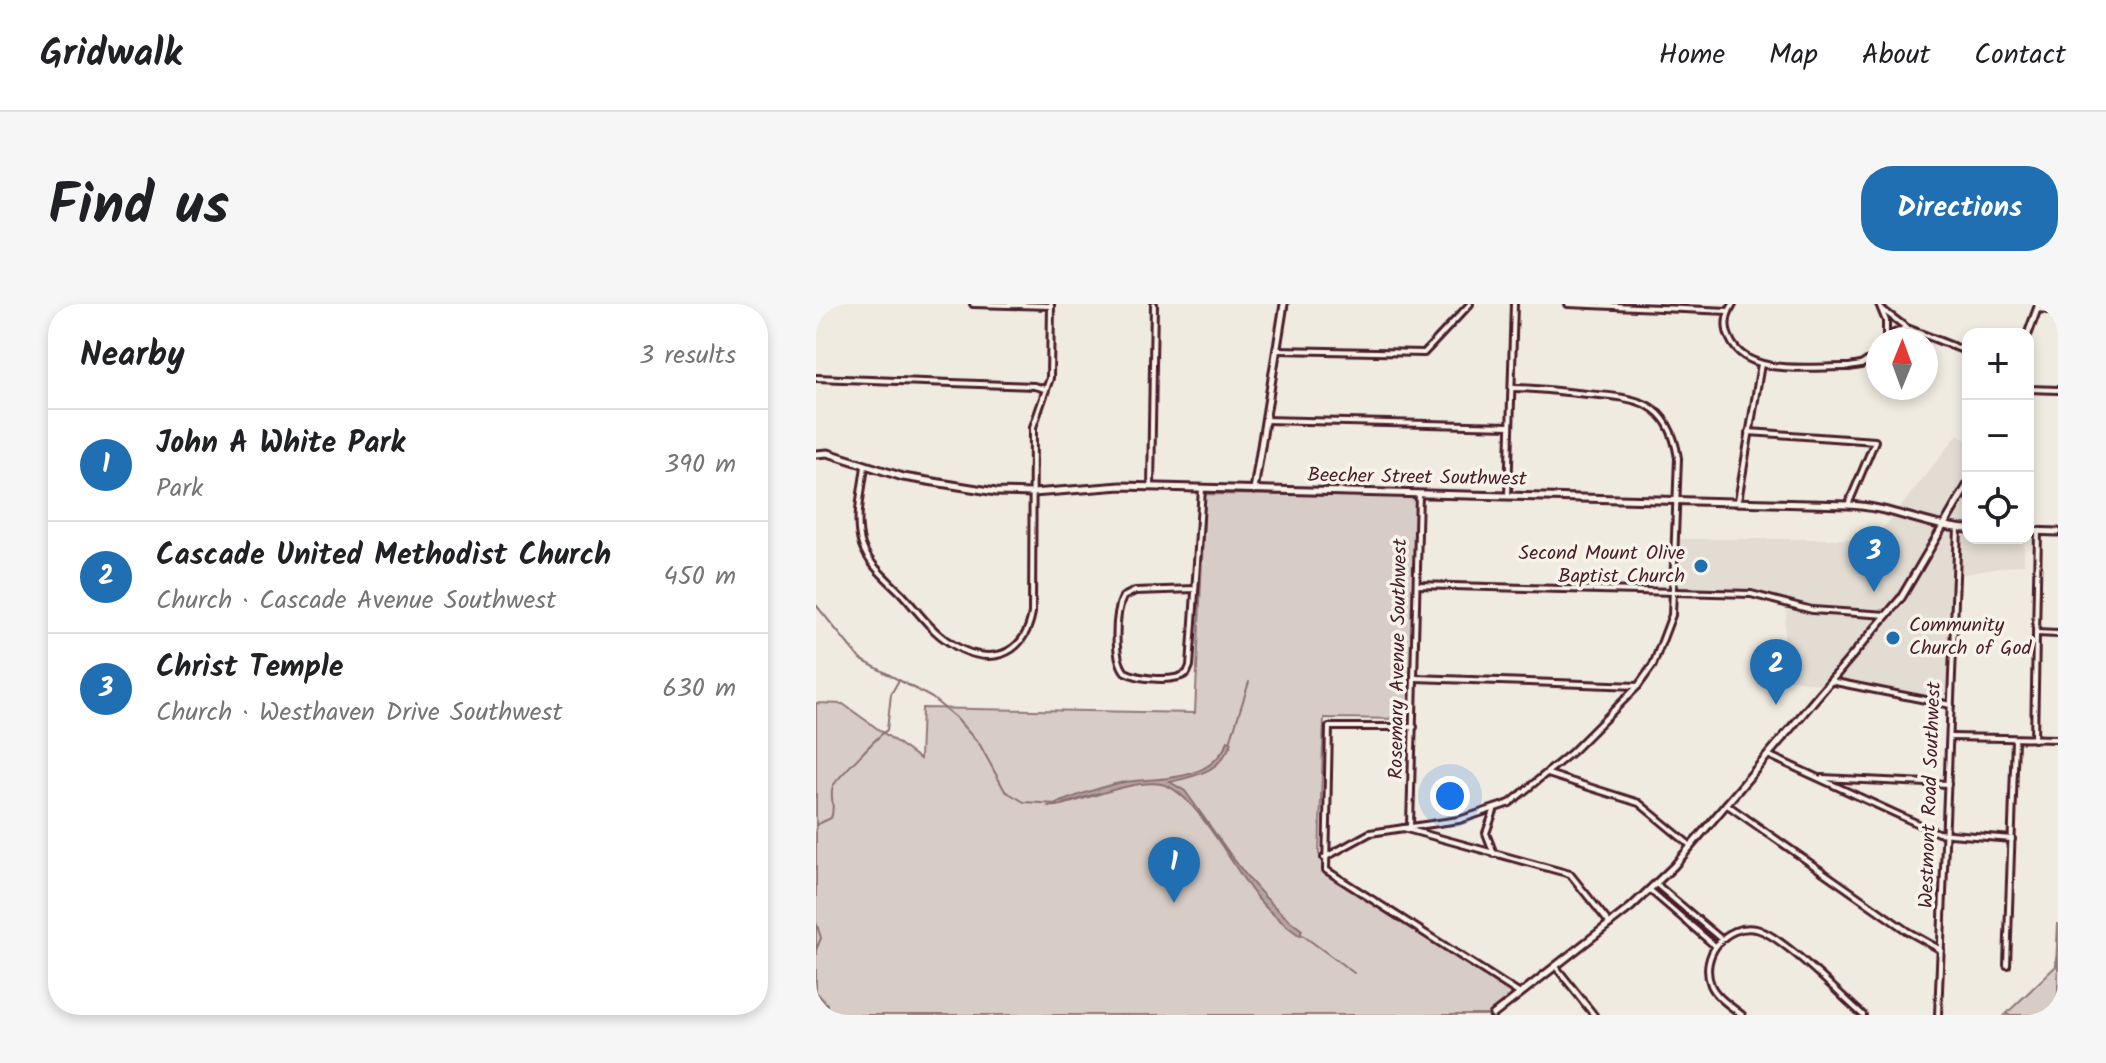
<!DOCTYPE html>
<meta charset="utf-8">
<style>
:root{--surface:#fff;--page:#f6f6f6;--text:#202124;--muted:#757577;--line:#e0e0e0;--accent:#1f6fb2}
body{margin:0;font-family:Kalam,sans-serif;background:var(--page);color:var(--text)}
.controls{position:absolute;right:24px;top:24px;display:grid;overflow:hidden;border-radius:16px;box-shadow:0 4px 12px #0003}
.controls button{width:72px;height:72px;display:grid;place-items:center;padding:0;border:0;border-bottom:2px solid var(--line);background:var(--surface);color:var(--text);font:40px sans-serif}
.compass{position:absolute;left:1050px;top:24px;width:72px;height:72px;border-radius:50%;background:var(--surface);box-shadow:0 4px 12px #0003;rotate:1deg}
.you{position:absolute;left:634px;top:492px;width:28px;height:28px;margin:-20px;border:6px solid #fff;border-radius:50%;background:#1a73e8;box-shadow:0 0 0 12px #1a73e833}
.badge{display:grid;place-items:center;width:52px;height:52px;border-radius:50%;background:var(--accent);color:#fff;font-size:26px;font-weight:700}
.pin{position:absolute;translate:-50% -66px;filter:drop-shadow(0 2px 4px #0008)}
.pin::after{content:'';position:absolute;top:42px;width:28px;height:24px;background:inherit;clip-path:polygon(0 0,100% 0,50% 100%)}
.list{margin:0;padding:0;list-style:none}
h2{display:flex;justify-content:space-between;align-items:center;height:104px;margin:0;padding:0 32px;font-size:34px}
h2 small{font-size:26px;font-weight:400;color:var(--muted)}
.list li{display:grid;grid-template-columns:52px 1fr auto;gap:24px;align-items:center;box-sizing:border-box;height:112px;padding:0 32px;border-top:2px solid var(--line)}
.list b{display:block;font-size:30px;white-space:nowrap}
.list p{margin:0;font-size:26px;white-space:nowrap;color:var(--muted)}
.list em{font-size:26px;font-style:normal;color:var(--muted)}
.icon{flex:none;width:44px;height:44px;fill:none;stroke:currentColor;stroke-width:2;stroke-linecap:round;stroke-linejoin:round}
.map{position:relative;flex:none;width:1242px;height:711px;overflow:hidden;border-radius:32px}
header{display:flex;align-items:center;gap:48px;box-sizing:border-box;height:112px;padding:0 40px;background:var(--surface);border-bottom:2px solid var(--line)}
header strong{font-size:38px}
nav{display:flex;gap:44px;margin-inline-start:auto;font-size:28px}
.intro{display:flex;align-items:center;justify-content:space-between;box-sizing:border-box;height:192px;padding:0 48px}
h1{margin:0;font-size:56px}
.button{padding:20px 36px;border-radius:32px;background:var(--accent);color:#fff;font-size:28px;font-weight:700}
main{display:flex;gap:48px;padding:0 48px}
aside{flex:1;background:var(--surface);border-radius:32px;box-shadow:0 4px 12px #0003}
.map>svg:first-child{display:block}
</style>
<header>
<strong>Gridwalk</strong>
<nav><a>Home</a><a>Map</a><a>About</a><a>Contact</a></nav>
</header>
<div class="intro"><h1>Find us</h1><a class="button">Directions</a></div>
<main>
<aside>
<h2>Nearby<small>3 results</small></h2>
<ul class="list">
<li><span class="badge">1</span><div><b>John A White Park</b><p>Park</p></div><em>390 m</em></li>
<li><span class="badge">2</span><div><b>Cascade United Methodist Church</b><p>Church · Cascade Avenue Southwest</p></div><em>450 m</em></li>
<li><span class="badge">3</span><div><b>Christ Temple</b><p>Church · Westhaven Drive Southwest</p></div><em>630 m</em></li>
</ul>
</aside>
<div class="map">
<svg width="1242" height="711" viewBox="0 0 1242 711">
<rect width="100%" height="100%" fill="#f0ebe0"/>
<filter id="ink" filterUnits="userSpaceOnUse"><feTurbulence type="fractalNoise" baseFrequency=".0125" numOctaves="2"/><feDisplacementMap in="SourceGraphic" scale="16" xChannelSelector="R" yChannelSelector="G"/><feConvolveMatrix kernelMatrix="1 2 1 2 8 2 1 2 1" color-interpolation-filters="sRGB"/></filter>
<g filter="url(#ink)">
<path fill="#e3dcd2" d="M1142,130L1152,137V234H1208V260L1143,271L1138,402L964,374L971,301L943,290L855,286L859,235H1059Z"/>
<g fill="#d8cdc6" stroke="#917678" stroke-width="2">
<path d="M389,190L601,192L595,415L508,414L503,550L517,574L707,688L680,711H0V399L27,400L104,455L106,404L379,409Z"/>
<path d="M1242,619V711H1189L1240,662Z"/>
</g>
<path fill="#b7a4a2" stroke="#8b6f72" stroke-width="2" d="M412,437L416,438C404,468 382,471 354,478L369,487C405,536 436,590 486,626L484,632C469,621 455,610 443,596C419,568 379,486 345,480C312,474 248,506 233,502C256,494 279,484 304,479C343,472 394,481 412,437Z"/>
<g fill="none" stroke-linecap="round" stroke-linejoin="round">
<g stroke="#8b6f72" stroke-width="2">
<path d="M0,301L44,355L116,394L139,413L164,441L189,487L208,498L241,500"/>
<path d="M414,438L433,378"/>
<path d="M247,500L283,489"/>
<path d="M0,521L15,514C20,502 13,493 17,482C20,476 65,429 71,426L75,390L83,376"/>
<path d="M0,618L5,634L0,646"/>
<path d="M485,630L538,669"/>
<path d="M0,688L11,700L10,711"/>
</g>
<g stroke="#4a1f2b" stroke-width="10">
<g id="street">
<path d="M157,0L235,2"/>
<path d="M752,0L913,7"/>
<path d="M917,0C910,11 908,23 914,35C931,74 998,62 1033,63L1045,61L1062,50"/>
<path d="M1063,0L1070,17V36"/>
<path d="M1221,5L1242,7"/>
<path d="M1067,6L1091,24L1152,48"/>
<path d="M1072,32L1089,24"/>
<path d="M461,46L608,49L654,0"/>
<path d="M0,74L218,82L229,85"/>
<path d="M1212,85L1242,86"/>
<path d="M449,116L694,122"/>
<path d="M933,128L1059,137L1032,201"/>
<path d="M49,162C46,187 38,217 46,241C53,261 71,275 85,289C100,305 114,326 133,338C169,363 208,355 216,309L217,123L234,74L235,0"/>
<path d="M335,183L338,0"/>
<path d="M692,192L698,0"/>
<path d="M922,197L945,60"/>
<path d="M601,281L935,290L996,306L1071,311"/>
<path d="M379,285L319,287L307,293C299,309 297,353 309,368C323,375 358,379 371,369L374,362L386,185"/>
<path d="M1220,329L1242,330"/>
<path d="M599,374L822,382"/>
<path d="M1014,377L1135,401"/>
<path d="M598,423H513L510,566L704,690"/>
<path d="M1134,433L1242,435"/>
<path d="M1218,435L1222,228"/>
<path d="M952,451L1122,529L1196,535"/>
<path d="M732,470L823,499L875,542"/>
<path d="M1006,474L1132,480"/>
<path d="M910,500L1091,627L1125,646"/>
<path d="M594,522L603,190"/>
<path d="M587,524L754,570L794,620"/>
<path d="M678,550L670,529L678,507"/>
<path d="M508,554L554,529L643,516L694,499L756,448L822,382L837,361L856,311L862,154C853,96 821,94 771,90C746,88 721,84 696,84"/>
<path d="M840,580L905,635"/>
<path d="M834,586L899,642"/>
<path d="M1191,661L1199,436"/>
<path d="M740,663L778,711"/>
<path d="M926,711C916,703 900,693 895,681C883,652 910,619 940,625C966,631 1025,692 1047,711"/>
<path d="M1122,711L1142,224"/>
</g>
</g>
<g stroke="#4a1f2b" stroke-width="11">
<g id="secondary">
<path d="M1212,30L1223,0"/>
<path d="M0,150L12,149L87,173L180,188L217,189L305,182L1032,201C1074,202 1111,223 1152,225"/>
<path d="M438,186L468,0"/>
<path d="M1212,227L1242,228"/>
<path d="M677,711L815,603L858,562L1085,294L1152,180"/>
</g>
</g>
<use href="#street" stroke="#f7f3e8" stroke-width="4"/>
<use href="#secondary" stroke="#f7f3e8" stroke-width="5"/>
</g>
</g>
<g fill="#1f6fb2" stroke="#f7f3e8" stroke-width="3">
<circle cx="885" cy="262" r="8"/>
<circle cx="1077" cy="334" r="8"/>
</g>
<g text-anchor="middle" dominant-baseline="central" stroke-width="7" stroke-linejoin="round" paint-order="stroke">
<g font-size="20" fill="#4a1f2b" stroke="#f7f3e8">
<text transform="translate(601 174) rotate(1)">Beecher Street Southwest</text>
<text transform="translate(583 355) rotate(-89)">Rosemary Avenue Southwest</text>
<text transform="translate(1115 491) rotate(-88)">Westmont Road Southwest</text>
</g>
<g font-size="20" fill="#4a1f2b" stroke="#f7f3e8" text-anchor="end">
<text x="869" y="250">Second Mount Olive<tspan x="869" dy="23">Baptist Church</tspan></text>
<text x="1093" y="322" text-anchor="start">Community<tspan x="1093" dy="23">Church of God</tspan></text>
</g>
</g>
</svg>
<div class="controls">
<button>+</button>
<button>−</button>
<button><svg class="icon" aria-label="locate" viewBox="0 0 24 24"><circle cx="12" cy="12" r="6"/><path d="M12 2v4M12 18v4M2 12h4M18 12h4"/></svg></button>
</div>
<svg class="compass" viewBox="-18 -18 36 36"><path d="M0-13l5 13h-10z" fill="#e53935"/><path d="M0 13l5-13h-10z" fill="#757577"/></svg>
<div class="you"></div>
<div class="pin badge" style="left:358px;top:599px">1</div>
<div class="pin badge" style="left:960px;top:401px">2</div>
<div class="pin badge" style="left:1058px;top:288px">3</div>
</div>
</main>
